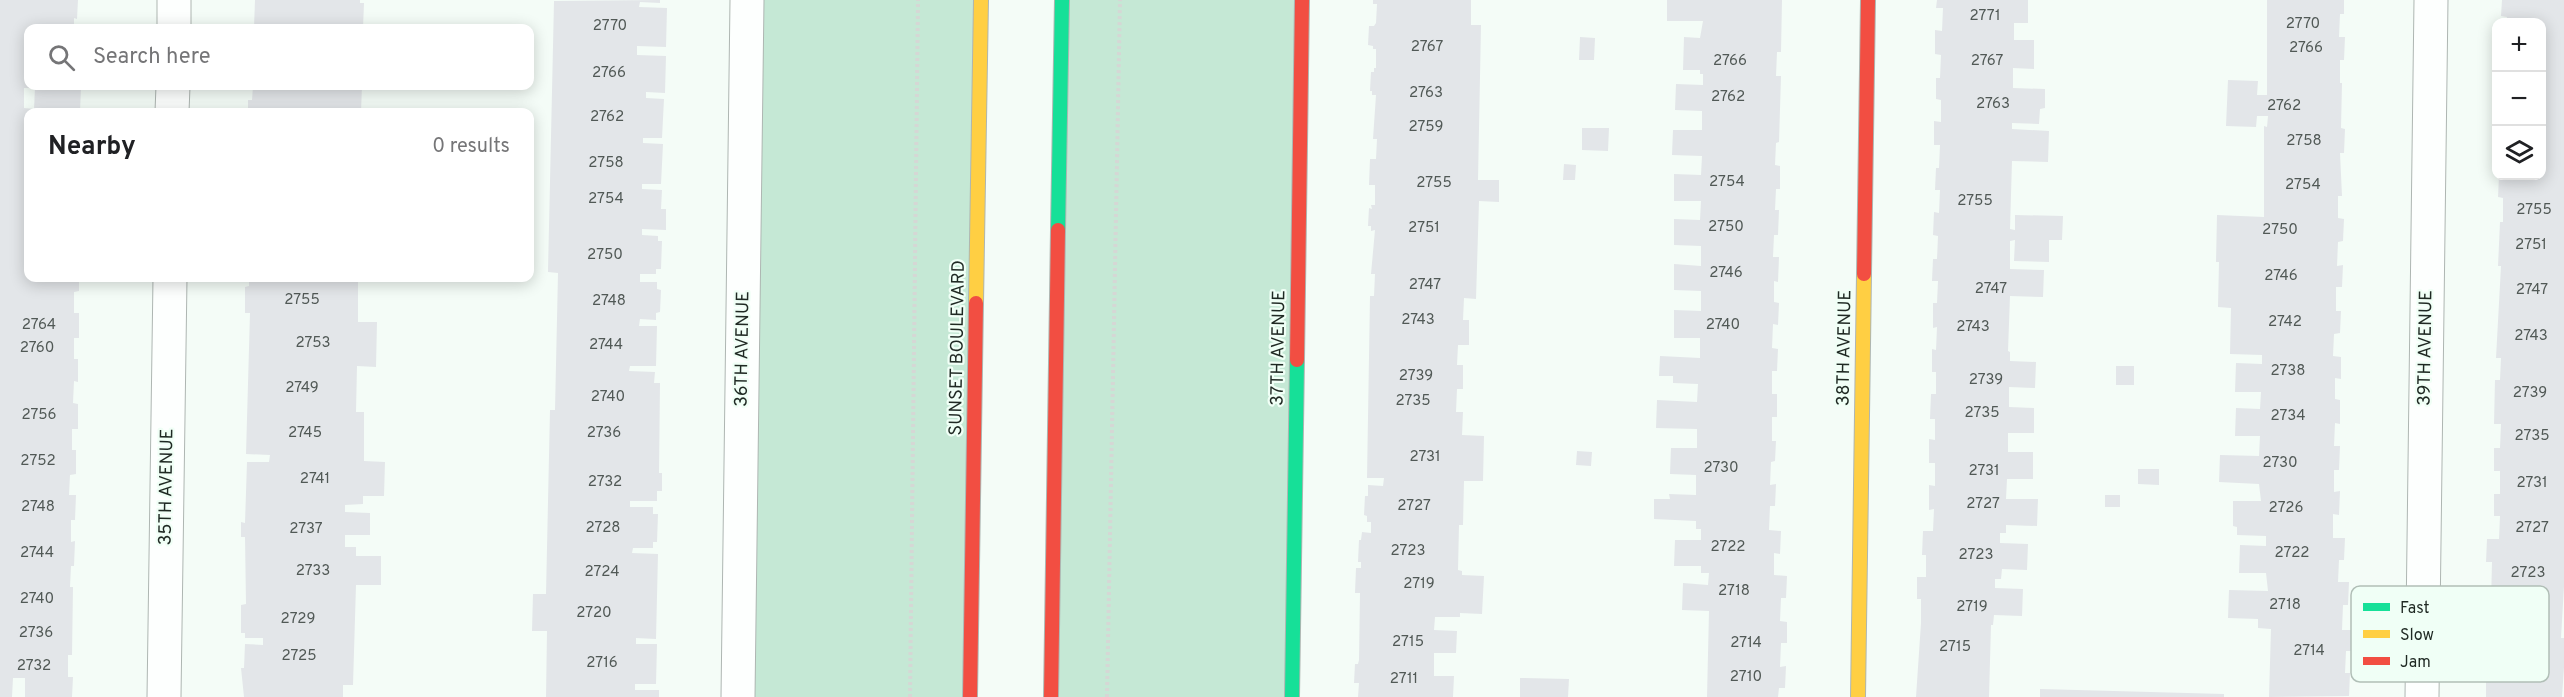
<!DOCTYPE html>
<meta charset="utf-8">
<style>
:root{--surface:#fff;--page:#f6f6f6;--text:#202124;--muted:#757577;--line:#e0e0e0}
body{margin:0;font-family:Overpass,sans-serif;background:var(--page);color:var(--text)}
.controls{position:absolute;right:18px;top:18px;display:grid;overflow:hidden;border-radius:12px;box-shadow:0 3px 15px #0003}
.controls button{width:54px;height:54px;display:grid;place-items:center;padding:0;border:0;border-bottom:2px solid var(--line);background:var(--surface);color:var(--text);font:30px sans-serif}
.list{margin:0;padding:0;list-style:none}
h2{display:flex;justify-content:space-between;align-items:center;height:78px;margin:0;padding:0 24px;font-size:26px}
h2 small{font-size:20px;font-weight:400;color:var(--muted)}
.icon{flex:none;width:33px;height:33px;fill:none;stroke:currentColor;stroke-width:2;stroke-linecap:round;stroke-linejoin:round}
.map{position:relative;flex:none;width:2564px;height:697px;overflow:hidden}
.search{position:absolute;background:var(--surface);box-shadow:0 3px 15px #0003;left:24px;top:24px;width:510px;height:66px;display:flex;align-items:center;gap:15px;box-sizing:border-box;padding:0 21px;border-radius:12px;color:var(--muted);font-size:22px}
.panel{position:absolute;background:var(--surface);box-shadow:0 3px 15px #0003;left:24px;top:108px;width:510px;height:174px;border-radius:12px}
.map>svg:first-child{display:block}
</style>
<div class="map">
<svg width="2564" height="697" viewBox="0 0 2564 697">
<rect width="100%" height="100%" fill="#f4fcf7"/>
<g fill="#c5e8d5">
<path d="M747,0H981L971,697H736Z"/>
<path d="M1062,0H1302L1292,697H1052Z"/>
</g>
<g fill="#e3e6e9" fill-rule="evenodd">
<path d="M0,0H78L77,19L74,18V28H28V86L81,87L80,112H28V278H79V291L74,292V313H79V338H74V359H78V382L74,381L73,403L78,404V429H72V450H76V474L70,475L69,495H76L75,520H71V542L75,541L74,566H71L70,587H73L72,655H68V677H73L72,697H25V678H13L12,697H0ZM24,88H35L34,109L24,108Z"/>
<path d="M255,0H360V3H364L363,28H254Z"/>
<path d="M660,0V3L640,2L639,7L667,8L666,47L637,46V55L666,56L665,93L646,92V98L664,99L662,138H643V143L663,144L661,184H642V189L662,190L661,209H666V230L642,229V235L658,236V241H662L661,269H656V274H640V282H657V289L661,290L660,312L656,313V320L640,319L639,326H657L656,366H630L629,371L655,372L654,383H660L659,473H662V491H657V501H630V507H653V514H658L657,542H653V548H633L632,553L658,554L656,639L636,638V644H657L656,684H635V690H659V697H546L547,631H532L533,594H546L550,410H555L558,273L548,272L554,1Z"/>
<path d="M1373,0H1471V25H1481L1478,180H1499V202L1479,201L1476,299L1464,298L1463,320H1469V345H1458L1457,365H1463V389H1457L1456,412H1463L1462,435L1484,436L1483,481H1464L1463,525H1459L1458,570L1462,571V575L1484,576L1482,614L1460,613V617H1435L1434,630L1457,631L1456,653H1434V676H1454L1453,697H1358L1359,683H1354L1355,664H1358L1359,660L1360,593H1355L1356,568H1361V562H1358L1359,540H1361L1362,532L1371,533V522H1367V516L1364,515L1365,496H1368V485L1383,486L1384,478H1367L1370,296H1374L1375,274H1371L1375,230L1371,231V226H1368L1369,208L1372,209L1371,205H1375V185H1369L1370,159H1376L1377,139H1373L1376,95H1372V91H1370L1371,72H1374V68H1376V49H1373V46L1368,45L1369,26H1374L1376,23L1377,4H1373Z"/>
<path d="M1667,0H1782L1781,52H1777L1776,76H1781L1779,142L1776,143L1775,165L1780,166V189H1776L1775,210H1779L1778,235H1774L1773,257H1779L1778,282L1774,281V302L1779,303L1778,325L1773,324L1772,348L1778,349L1777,371H1772V394H1777V417H1772V441H1776L1775,461L1771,462L1770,485L1776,484L1775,506H1770L1769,530L1781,531L1780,554L1774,553V575L1787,576L1786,598H1781L1780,621L1787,622V643H1781L1780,667L1786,666L1785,688H1779L1778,697H1707L1709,611L1682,610L1683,583L1708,585L1709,573H1701V566H1674L1675,540H1701V529H1696V521L1654,519V499H1670L1669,494L1696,495V475L1670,474L1671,448H1697V429L1656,428L1657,400L1697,402L1698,384L1673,383V376H1659L1660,356L1700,358V338H1674V310L1701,311V291L1674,290V264L1701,266V246L1674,245V219L1700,220L1701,201H1674V174L1701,175L1702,156L1672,155L1673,130H1702V111L1675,110L1676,84L1703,85V74H1700V70H1683L1684,37L1700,38L1703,21H1667Z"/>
<path d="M1937,0H2028V23H2014V40H2034V69L2013,68V88L2045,89V108L2040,109L2039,124L2012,123V129L2049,131L2048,162L2012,161L2010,229L2015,230V215L2063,216L2062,240H2049V262L2014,261L2015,240L2010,241V269L2044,270L2043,297L2010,296L2008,351L2010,352V361L2036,362L2035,388L2009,387V407L2034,408V433H2008V452H2033V479H2007L2006,499H2038L2037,526L2006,525V533H2000V543L2028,544L2027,570L2002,569L2001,579H1995V588L2023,589L2022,616L1994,615L1993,625H1991L1989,697H1916L1921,623V599H1917V577H1926V555H1922L1923,531H1933L1934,509L1929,510V485L1935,486V463H1929V439L1935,440V419H1930L1931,394H1936V372H1932V349L1936,350L1937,327L1933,328V303H1937L1938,281H1932L1933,259H1937L1938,236L1933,235L1934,212L1939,213L1940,190H1935L1936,168H1939L1940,145H1934V121L1941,122V100L1936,99V78H1940L1941,55L1935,54V30L1942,31L1943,8H1936Z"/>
<path d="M2267,0H2344V14H2340L2339,37H2345L2344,60H2340V83H2342L2341,128L2345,129L2344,153H2340L2342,196H2338V218L2344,219L2343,241L2338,242L2337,266L2343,265L2342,287H2336V311H2341L2340,333L2334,334L2333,356L2341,357V379L2335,378V399L2340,400V424L2335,423L2334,446H2340L2339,470H2334V492L2340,491L2339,515L2333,514V538H2345L2344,560H2339L2338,582H2349L2348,605H2343L2342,630H2351V651H2346L2345,673H2350L2349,696L2269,697L2271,629L2258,628V619L2228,618L2229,590L2268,591L2266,573H2239L2240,545L2266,546V536L2237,535V527L2233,526V501H2261L2259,484L2219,482L2220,455L2259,456L2260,436H2235L2236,408L2260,409L2261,392H2235L2236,363L2262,364V355L2230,354L2231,308L2218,307L2219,262H2216L2217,215L2264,217V126L2267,127L2268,116H2257L2256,127L2226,126L2228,80L2258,81L2257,95H2267Z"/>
<path d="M2502,0H2564V586L2561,638H2564V667L2562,697H2486V677H2480L2481,645H2486L2487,603H2491L2492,562H2486L2487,539H2499L2500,516H2494V494H2500V471H2494V448H2500L2501,424H2494L2495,380H2500L2501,358H2496L2501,266H2498L2500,222H2503V198L2498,197L2499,176H2542V22H2506L2507,17L2501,16Z"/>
<path d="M1580,37L1595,38L1594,60H1579Z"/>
<path d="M253,86H362L361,112H248V100H252Z"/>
<path d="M1582,128H1609L1608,151L1582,150Z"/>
<path d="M1564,164L1576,165L1575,180H1563Z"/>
<path d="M249,278H358V322H377L376,367L357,366L356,412H364V461L385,462L384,496H363V504L345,505V512L370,513V535H345V547H356V556H381V585H356L353,685H343V697H244L241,668H244L245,644L263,645V638H245V633H241V605L246,604L245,537H241V522L245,523L247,462H269L270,455L246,454L250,313H245V287L249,286Z"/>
<rect x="2116" y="366" width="18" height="19"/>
<path d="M1577,451L1592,452L1591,466L1576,465Z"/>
<path d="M2138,469H2159V485L2138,484Z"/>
<rect x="2105" y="495" width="15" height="12"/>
<path d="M1520,678L1569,679L1568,697H1520Z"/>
<path d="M2040,689L2224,694V697H2040Z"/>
</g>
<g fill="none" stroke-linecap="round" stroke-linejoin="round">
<g stroke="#aeb6b2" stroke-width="35">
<g id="street">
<path d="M174,28V0"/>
<path d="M172,112L173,86"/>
<path d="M164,697L170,278"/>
<path d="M738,697L747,0"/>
<path d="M2422,697L2431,0"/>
</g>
</g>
<g stroke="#aeb6b2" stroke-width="16">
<g id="fast">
<path d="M1058,230L1062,0"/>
<path d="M1292,697L1297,360"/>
</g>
</g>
<g stroke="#aeb6b2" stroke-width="16">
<g id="slow">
<path d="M976,303L981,0"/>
<path d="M1858,697L1864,274"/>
</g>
</g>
<g stroke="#aeb6b2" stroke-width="16">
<g id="jam">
<path d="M1864,274L1868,0"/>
<path d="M1297,360L1302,0"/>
<path d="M970,697L976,303"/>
<path d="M1051,697L1058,230"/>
</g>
</g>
<g stroke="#d5d7d5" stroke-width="4" stroke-dasharray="3 3" stroke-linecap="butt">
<path d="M910,697L918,0"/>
<path d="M1107,697L1120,0"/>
</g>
<use href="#street" stroke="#fdfffe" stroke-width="33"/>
<use href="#fast" stroke="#16e098" stroke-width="14"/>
<use href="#slow" stroke="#ffcf43" stroke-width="14"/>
<use href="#jam" stroke="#f24e42" stroke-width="14"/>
</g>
<g text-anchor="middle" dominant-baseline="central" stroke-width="4.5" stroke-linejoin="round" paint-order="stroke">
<g font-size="15" fill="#515956">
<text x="1985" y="16">2771</text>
<text x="2303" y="24">2770</text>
<text x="610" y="26">2770</text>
<text x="1427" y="47">2767</text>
<text x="2306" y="48">2766</text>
<text x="1730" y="61">2766</text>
<text x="1987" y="61">2767</text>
<text x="609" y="73">2766</text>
<text x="1426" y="93">2763</text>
<text x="1728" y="97">2762</text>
<text x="1993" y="104">2763</text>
<text x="2284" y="106">2762</text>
<text x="607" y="117">2762</text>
<text x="1426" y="127">2759</text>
<text x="2304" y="141">2758</text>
<text x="606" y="163">2758</text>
<text x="1727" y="182">2754</text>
<text x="1434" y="183">2755</text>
<text x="2303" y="185">2754</text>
<text x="606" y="199">2754</text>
<text x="1975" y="201">2755</text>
<text x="2534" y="210">2755</text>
<text x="1726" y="227">2750</text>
<text x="1424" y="228">2751</text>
<text x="2280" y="230">2750</text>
<text x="2531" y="245">2751</text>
<text x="605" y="255">2750</text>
<text x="1726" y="273">2746</text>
<text x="2281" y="276">2746</text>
<text x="1425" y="285">2747</text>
<text x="1991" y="289">2747</text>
<text x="2532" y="290">2747</text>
<text x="302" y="300">2755</text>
<text x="609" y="301">2748</text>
<text x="1418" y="320">2743</text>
<text x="2285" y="322">2742</text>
<text x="39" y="325">2764</text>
<text x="1723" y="325">2740</text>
<text x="1973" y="327">2743</text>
<text x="2531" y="336">2743</text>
<text x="313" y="343">2753</text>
<text x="606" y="345">2744</text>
<text x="37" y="348">2760</text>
<text x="2288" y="371">2738</text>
<text x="1416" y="376">2739</text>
<text x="1986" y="380">2739</text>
<text x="302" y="388">2749</text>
<text x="2530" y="393">2739</text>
<text x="608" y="397">2740</text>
<text x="1413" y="401">2735</text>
<text x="1982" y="413">2735</text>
<text x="39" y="415">2756</text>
<text x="2288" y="416">2734</text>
<text x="305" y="433">2745</text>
<text x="604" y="433">2736</text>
<text x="2532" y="436">2735</text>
<text x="1425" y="457">2731</text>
<text x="38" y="461">2752</text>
<text x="2280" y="463">2730</text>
<text x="1721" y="468">2730</text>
<text x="1984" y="471">2731</text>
<text x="315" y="479">2741</text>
<text x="605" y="482">2732</text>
<text x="2532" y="483">2731</text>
<text x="1983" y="504">2727</text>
<text x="1414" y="506">2727</text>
<text x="38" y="507">2748</text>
<text x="2286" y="508">2726</text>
<text x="603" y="528">2728</text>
<text x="2532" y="528">2727</text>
<text x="306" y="529">2737</text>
<text x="1728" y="547">2722</text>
<text x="1408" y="551">2723</text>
<text x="37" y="553">2744</text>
<text x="2292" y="553">2722</text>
<text x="1976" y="555">2723</text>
<text x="313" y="571">2733</text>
<text x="602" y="572">2724</text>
<text x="2528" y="573">2723</text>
<text x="1419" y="584">2719</text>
<text x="1734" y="591">2718</text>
<text x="37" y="599">2740</text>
<text x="2285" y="605">2718</text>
<text x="1972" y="607">2719</text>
<text x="594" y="613">2720</text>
<text x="298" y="619">2729</text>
<text x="36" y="633">2736</text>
<text x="1408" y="642">2715</text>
<text x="1746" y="643">2714</text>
<text x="1955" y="647">2715</text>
<text x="2309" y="651">2714</text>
<text x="299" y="656">2725</text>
<text x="602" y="663">2716</text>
<text x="34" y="666">2732</text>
<text x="1746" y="677">2710</text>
<text x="1404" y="679">2711</text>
</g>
<g font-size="18" fill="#1f2923" stroke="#f0fff6">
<text transform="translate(958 348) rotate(-89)">SUNSET BOULEVARD</text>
<text transform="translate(1279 348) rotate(-89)">37TH AVENUE</text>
<text transform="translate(1845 348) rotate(-89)">38TH AVENUE</text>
<text transform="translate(2426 348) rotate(-89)">39TH AVENUE</text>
<text transform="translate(743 349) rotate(-89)">36TH AVENUE</text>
<text transform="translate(167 487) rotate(-89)">35TH AVENUE</text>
</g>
</g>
<rect x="2351" y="586" width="198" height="96" rx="9" fill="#f0fff6" stroke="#b1bfb7" stroke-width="1.5"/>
<rect x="2363" y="603" width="27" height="8" fill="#16e098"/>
<rect x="2363" y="630" width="27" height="8" fill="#ffcf43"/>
<rect x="2363" y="657" width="27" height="8" fill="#f24e42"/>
<g font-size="16" fill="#1f2923">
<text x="2400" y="613">Fast</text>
<text x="2400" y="640">Slow</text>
<text x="2400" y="667">Jam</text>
</g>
</svg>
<div class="controls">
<button>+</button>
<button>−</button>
<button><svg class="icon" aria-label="layers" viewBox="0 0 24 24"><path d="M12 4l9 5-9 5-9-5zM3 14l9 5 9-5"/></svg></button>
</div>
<div class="search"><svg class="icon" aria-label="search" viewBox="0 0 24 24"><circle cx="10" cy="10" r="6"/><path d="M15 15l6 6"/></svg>Search here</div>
<section class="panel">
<h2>Nearby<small>0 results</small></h2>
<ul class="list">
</ul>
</section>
</div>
